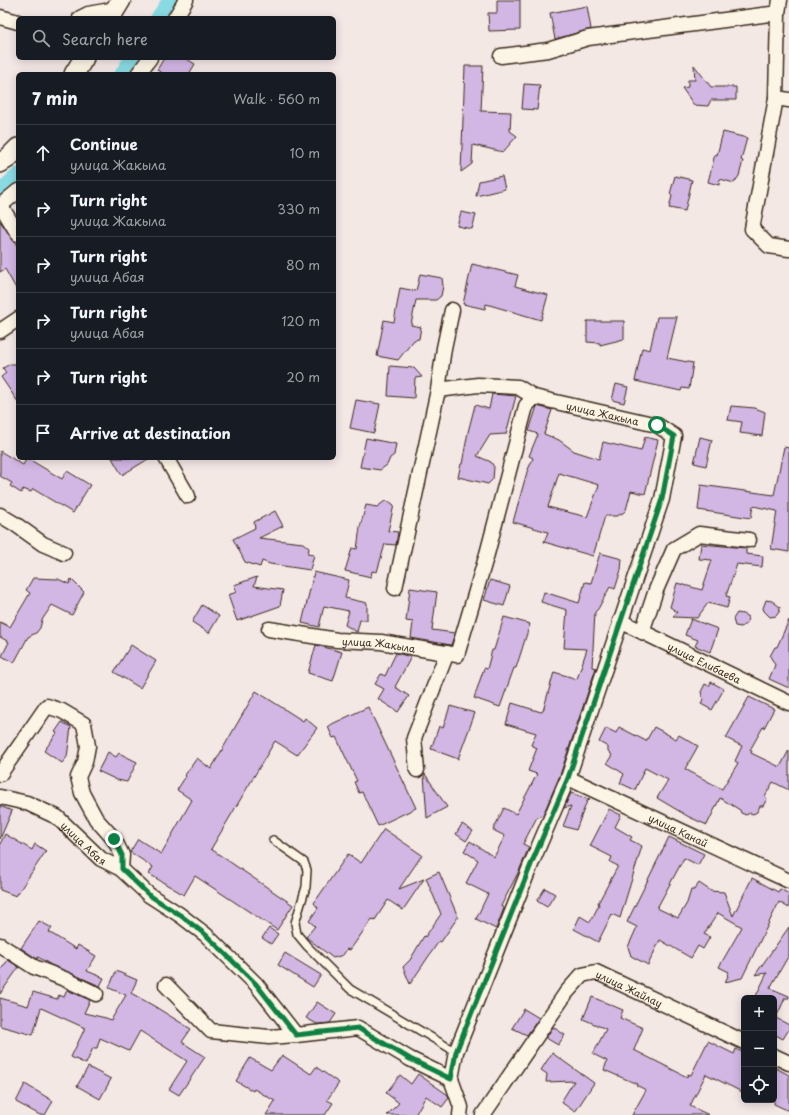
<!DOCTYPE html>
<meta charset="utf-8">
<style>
:root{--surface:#171b24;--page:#20242c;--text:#f1f3f6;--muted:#9ea1a6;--line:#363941}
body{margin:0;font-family:"Playpen Sans",sans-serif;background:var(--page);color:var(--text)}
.controls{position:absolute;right:12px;bottom:12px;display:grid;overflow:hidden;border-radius:6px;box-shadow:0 2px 10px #0003}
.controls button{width:36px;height:36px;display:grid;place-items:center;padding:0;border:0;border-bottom:1px solid var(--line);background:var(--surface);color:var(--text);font:20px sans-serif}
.stop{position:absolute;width:12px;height:12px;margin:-9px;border:3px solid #0b8043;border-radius:50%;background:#fff}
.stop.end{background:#0b8043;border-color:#fff;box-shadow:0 1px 4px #0008}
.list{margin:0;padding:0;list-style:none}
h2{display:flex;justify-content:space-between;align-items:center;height:52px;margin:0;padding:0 16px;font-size:17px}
h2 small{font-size:13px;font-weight:400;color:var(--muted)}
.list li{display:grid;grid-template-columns:26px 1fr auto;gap:12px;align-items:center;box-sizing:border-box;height:56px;padding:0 16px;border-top:1px solid var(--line)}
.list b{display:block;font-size:15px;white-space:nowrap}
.list p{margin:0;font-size:13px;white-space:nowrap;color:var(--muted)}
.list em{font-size:13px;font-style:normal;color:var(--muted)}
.icon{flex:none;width:22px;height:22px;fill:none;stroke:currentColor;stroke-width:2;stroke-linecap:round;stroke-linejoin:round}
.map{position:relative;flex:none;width:789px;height:1115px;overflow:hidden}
.search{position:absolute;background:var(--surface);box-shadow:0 2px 10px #0003;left:16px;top:16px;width:320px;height:44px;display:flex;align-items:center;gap:10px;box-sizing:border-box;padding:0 14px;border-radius:6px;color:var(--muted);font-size:15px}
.panel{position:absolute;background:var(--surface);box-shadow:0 2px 10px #0003;left:16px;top:72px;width:320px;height:388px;border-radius:6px}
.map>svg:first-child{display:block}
</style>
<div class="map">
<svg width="789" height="1115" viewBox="0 0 789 1115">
<rect width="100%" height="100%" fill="#f4e8e5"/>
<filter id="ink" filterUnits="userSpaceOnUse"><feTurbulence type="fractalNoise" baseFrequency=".025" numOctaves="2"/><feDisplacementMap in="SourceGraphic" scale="8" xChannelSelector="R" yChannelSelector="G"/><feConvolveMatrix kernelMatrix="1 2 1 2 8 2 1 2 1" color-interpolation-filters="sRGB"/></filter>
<g filter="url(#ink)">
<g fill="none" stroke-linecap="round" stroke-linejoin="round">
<g stroke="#8adae4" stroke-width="15">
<path d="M158,18L170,0"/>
<path d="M122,74L132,58"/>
<path d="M0,191L18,175"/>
</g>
</g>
<g fill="#d2b6e4" stroke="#3b2a1e" fill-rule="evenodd">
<path d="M497,0H520V30L489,31L488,13H497Z"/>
<path d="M587,6L591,29L555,39L550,13Z"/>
<path d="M164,58H185L195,64L189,74H164L157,70Z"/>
<path d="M694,65L711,87H736V100H711L708,106L694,105L682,88L688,87V80H695Z"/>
<path d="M465,66H483L481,111L511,112L510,131L517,136L503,152L473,145L472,164L461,172Z"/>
<path d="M524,84L540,85L537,110L522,109Z"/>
<path d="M723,132L747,138L741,160L743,161L739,176L734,183L720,179L719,185L708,182L715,154L717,155Z"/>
<path d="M502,176L505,189L476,196L479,181Z"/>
<path d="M675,176L692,180L685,211L669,208L672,196L670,194Z"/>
<path d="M461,212L476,215L472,229L457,226Z"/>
<path d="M0,221L18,247V292L5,269L0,272Z"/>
<path d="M472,264L518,275L515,286L548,295L541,320L486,304L485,309L463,304Z"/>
<path d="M420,274L442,278L443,286L441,296L436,300H416L411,325L421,327L419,339L414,340L398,360L377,356L384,320L394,322L400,288L416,291Z"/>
<path d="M657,317H677L667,358L693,363L689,389L682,388L681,391L635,381L642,348L650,350Z"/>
<path d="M587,321H624V339L600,345V343L587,342Z"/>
<path d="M10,364H18V402L1,377L6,373L3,368Z"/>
<path d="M390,366L414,368L422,377L415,378L414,398L388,396Z"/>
<path d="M616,384L628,387L624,403L612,400Z"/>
<path d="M492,394L516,396L506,434L490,435L477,456L491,462L494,467L493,479L488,484L458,477L461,464H462L468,432L475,405L489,409Z"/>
<path d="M356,400L380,404L374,433L350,428Z"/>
<path d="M537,406L552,410L544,434L559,440L574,451L599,459L603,442L641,451L645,437L658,440L645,494L631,491L626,510L623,513L617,516H605L593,556L544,542L548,532L513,522L527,472L533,458L529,456L538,434L529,431ZM559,473L599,485L587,517L548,507Z"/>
<path d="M731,406L755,408L765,412L762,436L740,433L742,422L728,420Z"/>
<path d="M700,437L712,440L706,466L694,463Z"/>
<path d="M366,438L396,444L394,455L390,458L387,465L380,470L360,467Z"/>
<path d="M784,447L789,448V552L771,549L777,511L753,506L751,518L698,510L701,485L774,495Z"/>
<path d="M0,451L23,465L27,458L62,479L67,471L90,485L73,513L33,489L31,492L23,489L21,493L10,486L12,483L0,476Z"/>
<path d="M112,458H150L122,475Z"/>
<path d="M385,501L390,502L394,505L388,531L398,532L396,545L385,544L377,572L372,571L371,577L345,571L352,548L357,549L360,527L366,505L377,507Z"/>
<path d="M275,511L283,526L259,538L303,543L309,548L308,554L314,555L310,570L270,564L262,561L260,567L245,562L233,539L255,528L254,522Z"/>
<path d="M701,544L746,548V554L763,556L762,567L737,564L726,596L730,597L727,608L708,603L697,618L673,617L677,612L670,607L677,583L702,590L712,560L699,559Z"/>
<path d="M600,553L622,559L621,570L615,589L610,587L598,609L595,612L592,667L596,668L560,775L543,815L537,817L523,844L529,847L519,871L501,906L504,908L496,929L476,919L488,894L466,883L478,860L464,851L470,841L494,857L505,836L493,830L504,808L516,814L537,774L528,771L537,748L531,745L536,733L506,724L512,703L541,712L543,711L554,672L577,679L587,649L564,648L567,610L541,602L544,592L579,603L585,582L591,583Z"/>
<path d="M314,572L349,580L345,598L367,603V620H360L357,632L345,625L349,611L324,606L319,627L302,623Z"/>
<path d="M257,577L254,586L283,590L280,606L237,621L228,595L237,592L234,585Z"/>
<path d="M33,578L58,579L69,584L71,579L84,592L72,615L52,605L42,620L40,628L36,633L28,637L14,663L2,656L9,642L0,637V622L10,627L30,593L26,590Z"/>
<path d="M490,580L510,586L504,606L484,600Z"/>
<path d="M410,588L437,592L432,630L455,633L451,645L411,638L413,622L406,621Z"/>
<path d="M766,600L772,601L780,607L779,612L776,616L770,617L764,611L763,608Z"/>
<path d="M202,605L219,616L209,633L192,622Z"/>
<path d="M737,613L743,614L748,617L747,623L741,627L735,626L733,619Z"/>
<path d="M504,617L530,624L516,668H514L500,707L474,698L484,668L487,669L492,650H494Z"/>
<path d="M691,619L718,629L710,652L695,646L698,640L685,635Z"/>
<path d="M789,620V688L769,679L775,665L770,656L775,647H777Z"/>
<path d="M131,645L156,661L140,688L114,672Z"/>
<path d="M316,645L342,652L333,681L308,673Z"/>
<path d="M396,653L411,657L395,687L409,696L398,712L378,699L384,689L375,684L381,674L385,676Z"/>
<path d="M711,682L724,689L712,710L701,704L703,699L701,692L705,684L709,686Z"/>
<path d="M256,691L303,721L305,718L317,728L297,755L275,741L211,849L293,905L277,930L195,876L184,895L149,874L153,867L130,852L138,839L161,854L192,800L177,790L186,776L185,775L197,758L211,769Z"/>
<path d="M749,697L774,709L764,728L763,727L750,750L752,751L751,753L780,767L789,750V790L773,782L765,796L767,799L763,806H760L757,812L753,814L750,813L746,815L741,813L740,810L720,798L707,825L689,817L657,798L668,780L645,768L635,790L620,783L624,774L607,763L612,755L608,751V747L599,742L606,728L616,733L619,727L646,741L654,727L676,739L679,735L698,746L685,769L722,789L738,763L735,761L742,746L726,738Z"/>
<path d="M450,706L475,713L458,759L431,749L439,726L443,728Z"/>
<path d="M368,707L416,808L378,826L362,792L359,793L354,782L357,781L336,737L333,738L328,727L332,724Z"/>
<path d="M62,722L71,727L67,757L62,763L44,751L57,733L55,732Z"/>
<path d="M108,752L116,757L119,753L137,762L127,782L117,780L98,771Z"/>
<path d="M425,774L447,807L427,818L424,775Z"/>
<path d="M571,793L590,800L587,801L576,830L563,826L571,806L564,808Z"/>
<path d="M0,806L12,811L0,839Z"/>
<path d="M609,809L621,815L615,827L632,837L630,840L642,846L620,918L612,914L598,942L574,929L580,916L590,922L599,905L598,903L618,866L610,862L612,857L590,846Z"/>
<path d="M462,824L473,831L466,841L456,834Z"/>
<path d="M384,829L422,855L399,889L424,879L403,910L388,900L375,920L372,919L350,950L347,949L343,955L333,958L306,937L315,926L309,921L318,908L314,903L348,854L361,863Z"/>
<path d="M5,834L32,850L35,844L46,851L16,896L0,890V844Z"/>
<path d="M669,837L704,854L698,865L684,858L657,908L678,918L687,903L691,890H694L699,883L711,891L724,892L733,916L752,878L778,892L780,889L789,894V908L779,902L742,978L725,982L728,976L727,975L729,972L719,967L742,927L718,913L704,934L710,937L703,949L698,946L691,958L660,940L648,965L631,956L628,947L637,927L627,922Z"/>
<path d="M439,872L458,917L441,942L439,941L410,984L403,967L410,960L424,936L425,937L441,914L426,878Z"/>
<path d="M545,888L555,894L547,907L537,901Z"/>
<path d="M39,921L52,928L49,932L60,939L76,949L78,945L96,956L87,971L104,978L100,986L51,965L38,957L37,959L21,948Z"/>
<path d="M789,927V955L770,988L789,996V998H785L776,1018L789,1025V1029L783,1039L774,1034V998H755L767,973L755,975Z"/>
<path d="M269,928L278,934L271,944L262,938Z"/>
<path d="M285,953L321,975L313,987L278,965Z"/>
<path d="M8,960L19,967L0,994V971Z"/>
<path d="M116,971L137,980L131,993L154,1006L191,1029L182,1042L205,1057L179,1095L169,1089L187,1061L140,1031L129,1051L100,1038L97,1048H93L86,1064L71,1057L85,1028L41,1008L33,1035L0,1026V998L28,1006L33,992L57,999L59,995L64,997L67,990L90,1000L84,1013L106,1018L111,1020L126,995L109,988Z"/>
<path d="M592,997L623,1010L620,1018L643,1028L634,1050L687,1077L688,1074L691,1075L708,1041L734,1054L736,1049L744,1053V1093L706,1074L690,1106L709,1115H632L646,1090L636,1085L637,1084L604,1070L607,1061L593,1054L606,1029L583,1019Z"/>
<path d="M317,1002L336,1014L330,1023L317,1024L306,1018Z"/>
<path d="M524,1009L539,1018L527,1035L512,1028Z"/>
<path d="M553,1027L565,1035L558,1045L546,1038Z"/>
<path d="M552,1053L594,1083L575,1112L561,1102L574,1081L546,1082L547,1074L541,1070Z"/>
<path d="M282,1055L311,1074L316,1067L339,1083L327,1100L333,1103L325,1115H266L275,1101L254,1089L253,1091L236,1081L250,1058L271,1070Z"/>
<path d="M88,1067L111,1079L100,1099L77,1086Z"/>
<path d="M774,1067L789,1075V1111L774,1104Z"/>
<path d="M418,1074L448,1095L449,1098L442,1107L426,1096L415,1115H387L399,1103L386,1093L400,1075L411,1084Z"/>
<path d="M25,1084L53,1101L45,1115H40L16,1102Z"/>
</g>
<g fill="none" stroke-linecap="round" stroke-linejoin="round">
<g stroke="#3b2a1e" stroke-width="10">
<path id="service" d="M273,840L304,862L307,870L306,887L295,923L297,934L307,946L350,989L456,1052"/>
</g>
<g stroke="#3b2a1e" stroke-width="17">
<g id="minor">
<path d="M780,0L778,13L776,98L752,229L769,246L789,249"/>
<path d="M0,17L18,22"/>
<path d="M80,18L88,14L116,9"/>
<path d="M175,18L186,0"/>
<path d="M501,56L548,50L588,38L778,13"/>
<path d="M138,74L150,58"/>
<path d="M776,98L789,100"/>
<path d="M0,204L18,234"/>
<path d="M1,205L18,191"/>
<path d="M452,310L444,348L438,390L478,385L518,387L534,397"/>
<path d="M0,331L18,319"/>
<path d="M166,458L188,496"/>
<path d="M0,515L15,524L43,544L64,553"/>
<path d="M395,588L438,390"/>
<path id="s1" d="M620,621L789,703"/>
<path id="s2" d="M269,629L337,640L381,642L457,655L487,554L526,406L534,397L657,425L674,436L662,499L568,778L532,862L456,1052L451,1079L461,1107L460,1115"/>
<path d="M642,632L656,590L674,549L699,534L749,540"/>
<path d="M417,770L414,738L447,653"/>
<path d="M0,774L47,706L62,711L84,724L88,746L85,762L78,777L82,793L96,819L114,839L122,855L121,869"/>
<path id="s3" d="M568,778L789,881"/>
<path id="s4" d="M0,797L27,803L57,817L101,859L121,869L149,895L180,915L206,935L256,984L296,1035L358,1028L410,1059L451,1079"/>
<path d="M0,945L34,967L67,980L96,994"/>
<path d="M166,985L211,1031L269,1037L296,1035"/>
<path d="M774,1056L789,1063"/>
<path id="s5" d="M483,1115L566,993L582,975L596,972L744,1042"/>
</g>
</g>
<g stroke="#3b2a1e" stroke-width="22">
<g id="secondary">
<path d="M110,18L121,0"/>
<path d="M74,74L84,58"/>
<path d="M0,163L8,158L18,148"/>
</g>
</g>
<use href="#service" stroke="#fcf5e5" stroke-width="7"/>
<use href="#minor" stroke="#fcf5e5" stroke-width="14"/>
<use href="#secondary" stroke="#fcf5e5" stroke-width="19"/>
</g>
</g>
<g fill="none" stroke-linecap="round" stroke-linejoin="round" filter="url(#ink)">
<path stroke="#0b8043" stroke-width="5" d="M114,839L122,855V869L149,895L180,915L206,935L256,984L296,1035L358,1028L410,1059L451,1079L456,1052L532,862L568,778L662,499L674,436L657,425"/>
</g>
<g text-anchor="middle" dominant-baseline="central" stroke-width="3" stroke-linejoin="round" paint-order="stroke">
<g font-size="10" fill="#3b2a1e" stroke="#fcf5e5">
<text stroke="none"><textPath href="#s2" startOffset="531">улица Жакыла</textPath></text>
<text stroke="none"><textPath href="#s2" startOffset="111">улица Жакыла</textPath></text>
<text stroke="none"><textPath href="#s1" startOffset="94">улица Елибаева</textPath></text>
<text stroke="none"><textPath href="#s3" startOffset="122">улица Канай</textPath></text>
<text stroke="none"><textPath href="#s4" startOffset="98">улица Абая</textPath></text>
<text stroke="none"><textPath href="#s5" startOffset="223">улица Жайлау</textPath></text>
</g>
</g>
</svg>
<div class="controls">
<button>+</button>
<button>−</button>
<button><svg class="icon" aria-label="locate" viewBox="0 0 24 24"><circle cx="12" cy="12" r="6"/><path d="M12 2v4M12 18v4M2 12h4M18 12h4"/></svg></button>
</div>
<div class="stop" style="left:657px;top:425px"></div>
<div class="stop end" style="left:114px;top:839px"></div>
<div class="search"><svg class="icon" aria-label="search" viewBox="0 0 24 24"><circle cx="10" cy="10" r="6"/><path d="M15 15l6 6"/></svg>Search here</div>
<section class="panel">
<h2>7 min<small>Walk · 560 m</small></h2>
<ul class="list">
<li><svg class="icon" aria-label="ahead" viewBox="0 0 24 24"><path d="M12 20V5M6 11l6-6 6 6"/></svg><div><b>Continue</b><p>улица Жакыла</p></div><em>10 m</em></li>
<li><svg class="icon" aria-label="right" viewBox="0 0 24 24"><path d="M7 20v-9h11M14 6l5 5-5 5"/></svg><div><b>Turn right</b><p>улица Жакыла</p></div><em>330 m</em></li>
<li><svg class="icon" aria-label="right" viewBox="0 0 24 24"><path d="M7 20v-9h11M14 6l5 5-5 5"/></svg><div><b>Turn right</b><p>улица Абая</p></div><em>80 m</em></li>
<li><svg class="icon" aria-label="right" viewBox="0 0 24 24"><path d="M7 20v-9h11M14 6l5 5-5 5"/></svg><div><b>Turn right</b><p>улица Абая</p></div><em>120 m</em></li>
<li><svg class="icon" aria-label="right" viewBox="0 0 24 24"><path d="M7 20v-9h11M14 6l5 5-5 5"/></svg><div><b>Turn right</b></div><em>20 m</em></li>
<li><svg class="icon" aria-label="arrive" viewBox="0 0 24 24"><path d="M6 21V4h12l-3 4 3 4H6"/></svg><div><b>Arrive at destination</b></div></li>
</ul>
</section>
</div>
